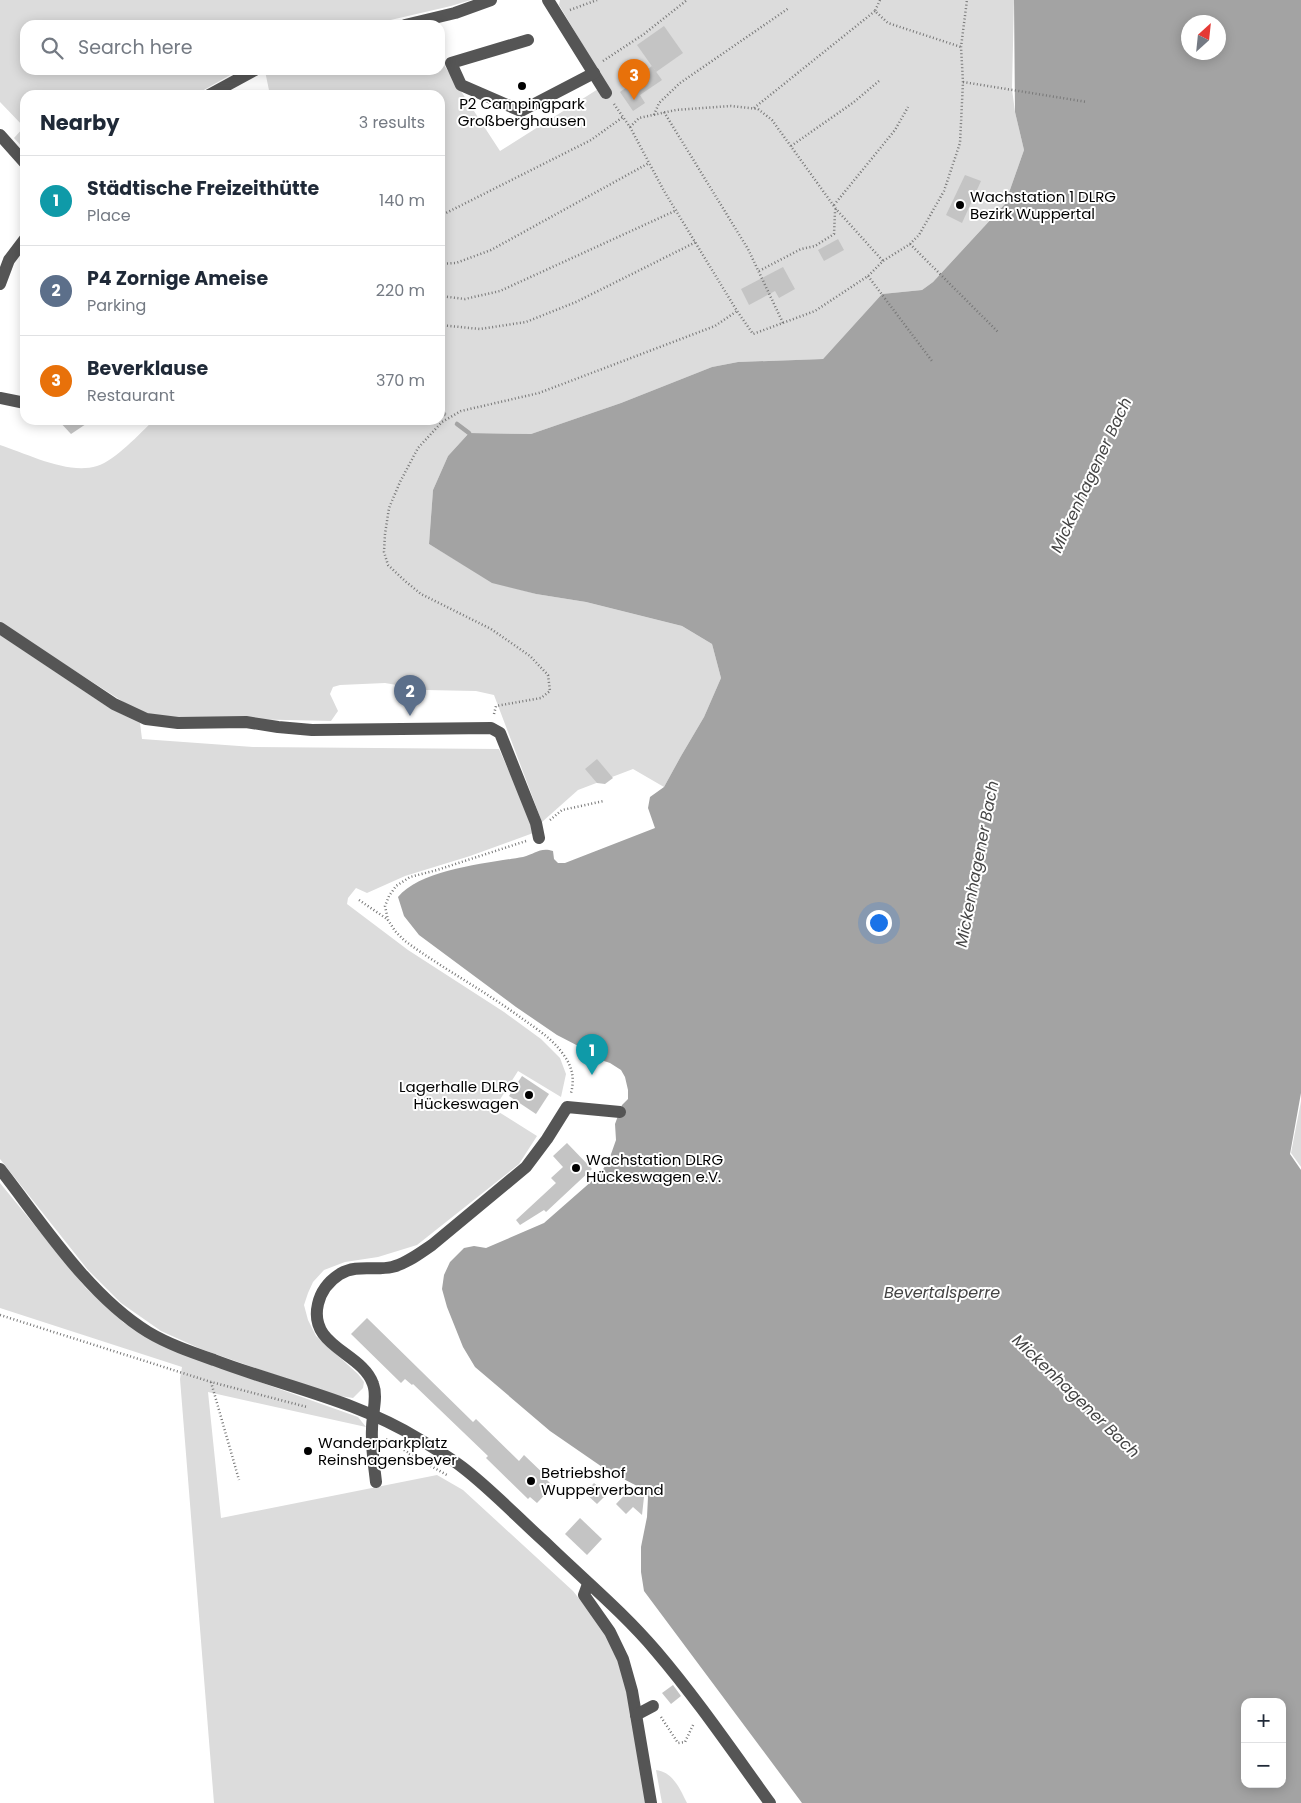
<!DOCTYPE html>
<meta charset="utf-8">
<style>
:root{--surface:#fff;--page:#f2f2f3;--text:#1f2937;--muted:#747a83;--line:#e0e1e3;--accent:#000}
body{margin:0;font-family:Poppins,sans-serif;background:var(--page);color:var(--text)}
.controls{position:absolute;right:15px;bottom:15px;display:grid;overflow:hidden;border-radius:10px;box-shadow:0 2px 12px #0003}
.controls button{width:45px;height:45px;display:grid;place-items:center;padding:0;border:0;border-bottom:1px solid var(--line);background:var(--surface);color:var(--text);font:25px sans-serif}
.compass{position:absolute;left:1181px;top:15px;width:45px;height:45px;border-radius:50%;background:var(--surface);box-shadow:0 2px 12px #0003;rotate:27deg}
.you{position:absolute;left:878px;top:922px;width:18px;height:18px;margin:-12px;border:4px solid #fff;border-radius:50%;background:#1a73e8;box-shadow:0 0 0 8px #1a73e833}
.badge{display:grid;place-items:center;width:32px;height:32px;border-radius:50%;background:var(--accent);color:#fff;font-size:16px;font-weight:700}
.pin{position:absolute;translate:-50% -41px;filter:drop-shadow(0 1px 2px #0008)}
.pin::after{content:'';position:absolute;top:26px;width:18px;height:15px;background:inherit;clip-path:polygon(0 0,100% 0,50% 100%)}
.list{margin:0;padding:0;list-style:none}
h2{display:flex;justify-content:space-between;align-items:center;height:65px;margin:0;padding:0 20px;font-size:21px}
h2 small{font-size:16px;font-weight:400;color:var(--muted)}
.list li{display:grid;grid-template-columns:32px 1fr auto;gap:15px;align-items:center;box-sizing:border-box;height:90px;padding:0 20px;border-top:1px solid var(--line)}
.list b{display:block;font-size:19px;white-space:nowrap}
.list p{margin:0;font-size:16px;white-space:nowrap;color:var(--muted)}
.list em{font-size:16px;font-style:normal;color:var(--muted)}
.icon{flex:none;width:28px;height:28px;fill:none;stroke:currentColor;stroke-width:2;stroke-linecap:round;stroke-linejoin:round}
.map{position:relative;flex:none;width:1301px;height:1803px;overflow:hidden}
.search{position:absolute;background:var(--surface);box-shadow:0 2px 12px #0003;left:20px;top:20px;width:425px;height:55px;display:flex;align-items:center;gap:12px;box-sizing:border-box;padding:0 18px;border-radius:15px;color:var(--muted);font-size:19px}
.panel{position:absolute;background:var(--surface);box-shadow:0 2px 12px #0003;left:20px;top:90px;width:425px;height:335px;border-radius:15px}
.map>svg:first-child{display:block}
</style>
<div class="map">
<svg width="1301" height="1803" viewBox="0 0 1301 1803">
<rect width="100%" height="100%" fill="#fff"/>
<g fill="#dcdcdc">
<path d="M0,0H471L451,6L369,25H25V70H239L195,95H25V150L14,138L24,127L0,102Z"/>
<path d="M560,0H1014L1012,89L1015,112L1024,150L1005,204L933,282L922,290L882,294L823,359L738,362L712,367L621,403L531,434L469,433L448,456L433,490L429,544L492,582L536,594L586,602L682,626L712,644L721,678L704,717L681,756L664,787L633,769L578,790L542,822L494,695L476,691L426,690L385,683L340,685L333,687L330,694L338,711L331,721L147,717L0,623V445C28,454 68,475 97,466C116,460 139,434 154,420H440V95H270L265,71L440,70V59L500,151L606,84L559,5Z"/>
<path d="M0,635L108,707L140,723L142,739L253,747L499,749L536,832L470,856L405,876L367,893L356,888L348,898L347,904L408,950L504,1012L541,1039L560,1058L566,1074L561,1097L518,1071L494,1109L537,1136L519,1164L417,1245L378,1257L345,1262L324,1270L313,1282L308,1293L304,1305L308,1320L316,1336L358,1374L364,1382L363,1388L353,1398L333,1395L201,1349L161,1331L121,1303L88,1270L0,1159Z"/>
<path d="M1301,1101V1167L1291,1153Z"/>
<path d="M0,1183L86,1288L124,1323L201,1361L358,1417L366,1427L208,1392L221,1518L437,1475L463,1490L573,1591L599,1624L614,1648L627,1690L647,1803H214L180,1379L182,1367L0,1308Z"/>
<path d="M656,1770C673,1772 680,1789 687,1803H662Z"/>
</g>
<path fill="#a3a3a3" fill-rule="evenodd" d="M1014,0H1301V1093L1290,1154L1301,1170V1803H802L644,1591L641,1572V1547L647,1517L648,1497L641,1488L608,1471L550,1431L475,1367L463,1347L447,1307L442,1289L444,1275L450,1262L464,1248L474,1246L486,1248L544,1223L601,1173L610,1157L616,1140L615,1124L622,1105L628,1099V1090L625,1077L621,1070L610,1063L598,1059L586,1050L557,1035L516,1007L419,935L404,916L398,897C421,869 489,863 523,857C535,854 540,847 553,851L554,859L558,863H565L655,828L648,808L650,797L664,787L681,756L704,717L721,678L712,644L682,626L586,602L536,594L492,583L429,544L433,490L448,456L469,433L531,434L621,403L712,367L738,362L823,359L882,294L922,290L933,282L1005,204L1024,150L1015,112ZM1188,22H1218V52H1188ZM1245,1702H1282V1784H1245Z"/>
<g fill="none" stroke-linecap="round" stroke-linejoin="round">
<g stroke="#a3a3a3" stroke-width="4.5">
<path d="M440,411L444,414"/>
<path d="M457,424L469,433"/>
</g>
</g>
<g fill="#c4c4c4">
<path d="M664,26L683,53L656,72L637,45Z"/>
<path d="M652,66L662,80L640,95L645,103L633,111L620,92L635,81L634,79Z"/>
<path d="M965,175L981,181L962,223L946,215Z"/>
<path d="M838,239L844,250L824,261L818,250Z"/>
<path d="M783,267L795,289L779,298L775,291L749,305L741,289Z"/>
<path d="M58,420H92L71,434Z"/>
<path d="M597,759L613,778L605,784L597,783L585,769Z"/>
<path d="M522,1076L549,1094L536,1114L509,1096Z"/>
<path d="M567,1143L592,1169L546,1212L544,1210L520,1225L516,1220L556,1183L551,1178L563,1167L553,1156Z"/>
<path d="M367,1318L473,1422L476,1419L519,1461L524,1455L547,1477L546,1479L553,1486L537,1503L530,1497L528,1499L486,1458L488,1456L413,1384L412,1385L405,1379L401,1383L351,1334Z"/>
<path d="M594,1483L607,1494L597,1504L585,1493Z"/>
<path d="M632,1487L644,1497L642,1515L633,1507L626,1514L616,1504Z"/>
<path d="M580,1518L602,1539L587,1555L565,1534Z"/>
<path d="M673,1685L681,1696L671,1704L662,1693Z"/>
</g>
<g fill="none" stroke-linecap="round" stroke-linejoin="round">
<g stroke="#777" stroke-width="2.5" stroke-dasharray="1 2.5" stroke-linecap="butt">
<path d="M880,0L875,11L888,23L961,47"/>
<path d="M570,10L597,0"/>
<path d="M603,61L644,34L687,0"/>
<path d="M963,82L1087,102"/>
<path d="M614,104L630,127L664,191L737,311L753,334L815,311L868,276L883,261L910,244L919,235L944,191L960,143L963,82L961,47L967,0"/>
<path d="M754,108L875,11"/>
<path d="M664,112L748,249L783,323"/>
<path d="M654,115L659,103L680,83L789,8"/>
<path d="M630,127L639,118L676,110L731,106L758,109L772,120L836,209L883,261"/>
<path d="M791,146L854,102L879,81"/>
<path d="M834,205L895,130L908,107"/>
<path d="M440,216L591,140L623,117"/>
<path d="M910,244L998,332"/>
<path d="M440,264L456,263L491,250L649,163"/>
<path d="M759,271L801,249L815,246L834,234L835,212L836,209"/>
<path d="M868,276L932,361"/>
<path d="M440,296L465,299L500,291L677,210"/>
<path d="M440,325L480,329L526,322L576,302L696,242"/>
<path d="M494,714L496,706L541,698L550,691L548,675L530,656L491,629L421,594L405,581L388,565L384,552L385,534L389,508L400,482L418,448L442,422L461,411L539,393L715,326L737,311"/>
<path d="M550,820L562,810L604,801"/>
<path d="M526,841L437,870L410,877L396,886L389,896L385,906L388,920L395,931L405,941C442,968 483,990 520,1017C535,1028 552,1038 563,1054C572,1066 575,1078 571,1093"/>
<path d="M359,900L387,919"/>
<path d="M0,1315L211,1382L307,1407"/>
<path d="M211,1382L239,1480"/>
<path d="M386,1439L409,1453"/>
<path d="M409,1454L447,1475"/>
<path d="M661,1717L678,1743L685,1742L694,1723"/>
</g>
<g stroke="#555" stroke-width="12">
<path d="M548,0L606,93"/>
<path d="M405,25L455,13L491,0"/>
<path d="M528,40L451,63L461,85L521,111L594,73"/>
<path d="M209,95L255,70"/>
<path d="M0,135L25,163"/>
<path d="M0,284L9,260L25,239"/>
<path d="M0,398L25,403"/>
<path d="M0,628L114,704L146,719L178,723L246,722L278,727L312,730L491,728L500,733L536,823L539,838"/>
<path d="M0,1169C42,1223 89,1296 148,1332C168,1344 191,1352 214,1360C282,1386 356,1400 419,1439C434,1448 449,1457 462,1467C492,1490 518,1518 546,1543C583,1579 623,1612 656,1651C697,1699 733,1752 770,1803"/>
<path d="M376,1482C374,1464 371,1447 372,1429C372,1414 378,1397 373,1384C362,1352 308,1347 318,1304C321,1291 329,1281 340,1274C357,1264 374,1271 392,1267C406,1264 420,1253 432,1245L526,1167L547,1139L567,1107L620,1112"/>
<path d="M588,1584L584,1595L610,1632L623,1659L632,1691L651,1803"/>
<path d="M636,1715L653,1706"/>
</g>
</g>
<g fill="#000" stroke="#fff" stroke-width="2">
<circle cx="522" cy="86" r="5"/>
<circle cx="960" cy="205" r="5"/>
<circle cx="529" cy="1095" r="5"/>
<circle cx="576" cy="1168" r="5"/>
<circle cx="308" cy="1451" r="5"/>
<circle cx="531" cy="1481" r="5"/>
</g>
<g text-anchor="middle" dominant-baseline="central" stroke-width="4" stroke-linejoin="round" paint-order="stroke">
<g font-size="15" fill="#000" stroke="#fff" text-anchor="start">
<text x="522" y="103" text-anchor="middle">P2 Campingpark<tspan x="522" dy="17">Großberghausen</tspan></text>
<text x="970" y="196">Wachstation 1 DLRG<tspan x="970" dy="17">Bezirk Wuppertal</tspan></text>
<text x="519" y="1086" text-anchor="end">Lagerhalle DLRG<tspan x="519" dy="17">Hückeswagen</tspan></text>
<text x="586" y="1159">Wachstation DLRG<tspan x="586" dy="17">Hückeswagen e.V.</tspan></text>
<text x="318" y="1442">Wanderparkplatz<tspan x="318" dy="17">Reinshagensbever</tspan></text>
<text x="541" y="1472">Betriebshof<tspan x="541" dy="17">Wupperverband</tspan></text>
</g>
<g font-size="16" font-style="italic" fill="#444" stroke="#fff">
<text transform="translate(1091 475) rotate(-65)">Mickenhagener Bach</text>
<text transform="translate(977 864) rotate(-79)">Mickenhagener Bach</text>
<text x="942" y="1292">Bevertalsperre</text>
<text transform="translate(1076 1396) rotate(44)">Mickenhagener Bach</text>
</g>
</g>
</svg>
<div class="controls">
<button>+</button>
<button>−</button>
</div>
<svg class="compass" viewBox="-18 -18 36 36"><path d="M0-13l5 13h-10z" fill="#e53935"/><path d="M0 13l5-13h-10z" fill="#747a83"/></svg>
<div class="you"></div>
<div class="pin badge" style="left:592px;top:1075px;background:#0f9aa8">1</div>
<div class="pin badge" style="left:410px;top:716px;background:#5c6f8a">2</div>
<div class="pin badge" style="left:634px;top:100px;background:#e8710a">3</div>
<div class="search"><svg class="icon" aria-label="search" viewBox="0 0 24 24"><circle cx="10" cy="10" r="6"/><path d="M15 15l6 6"/></svg>Search here</div>
<section class="panel">
<h2>Nearby<small>3 results</small></h2>
<ul class="list">
<li><span class="badge" style="background:#0f9aa8">1</span><div><b>Städtische Freizeithütte</b><p>Place</p></div><em>140 m</em></li>
<li><span class="badge" style="background:#5c6f8a">2</span><div><b>P4 Zornige Ameise</b><p>Parking</p></div><em>220 m</em></li>
<li><span class="badge" style="background:#e8710a">3</span><div><b>Beverklause</b><p>Restaurant</p></div><em>370 m</em></li>
</ul>
</section>
</div>
